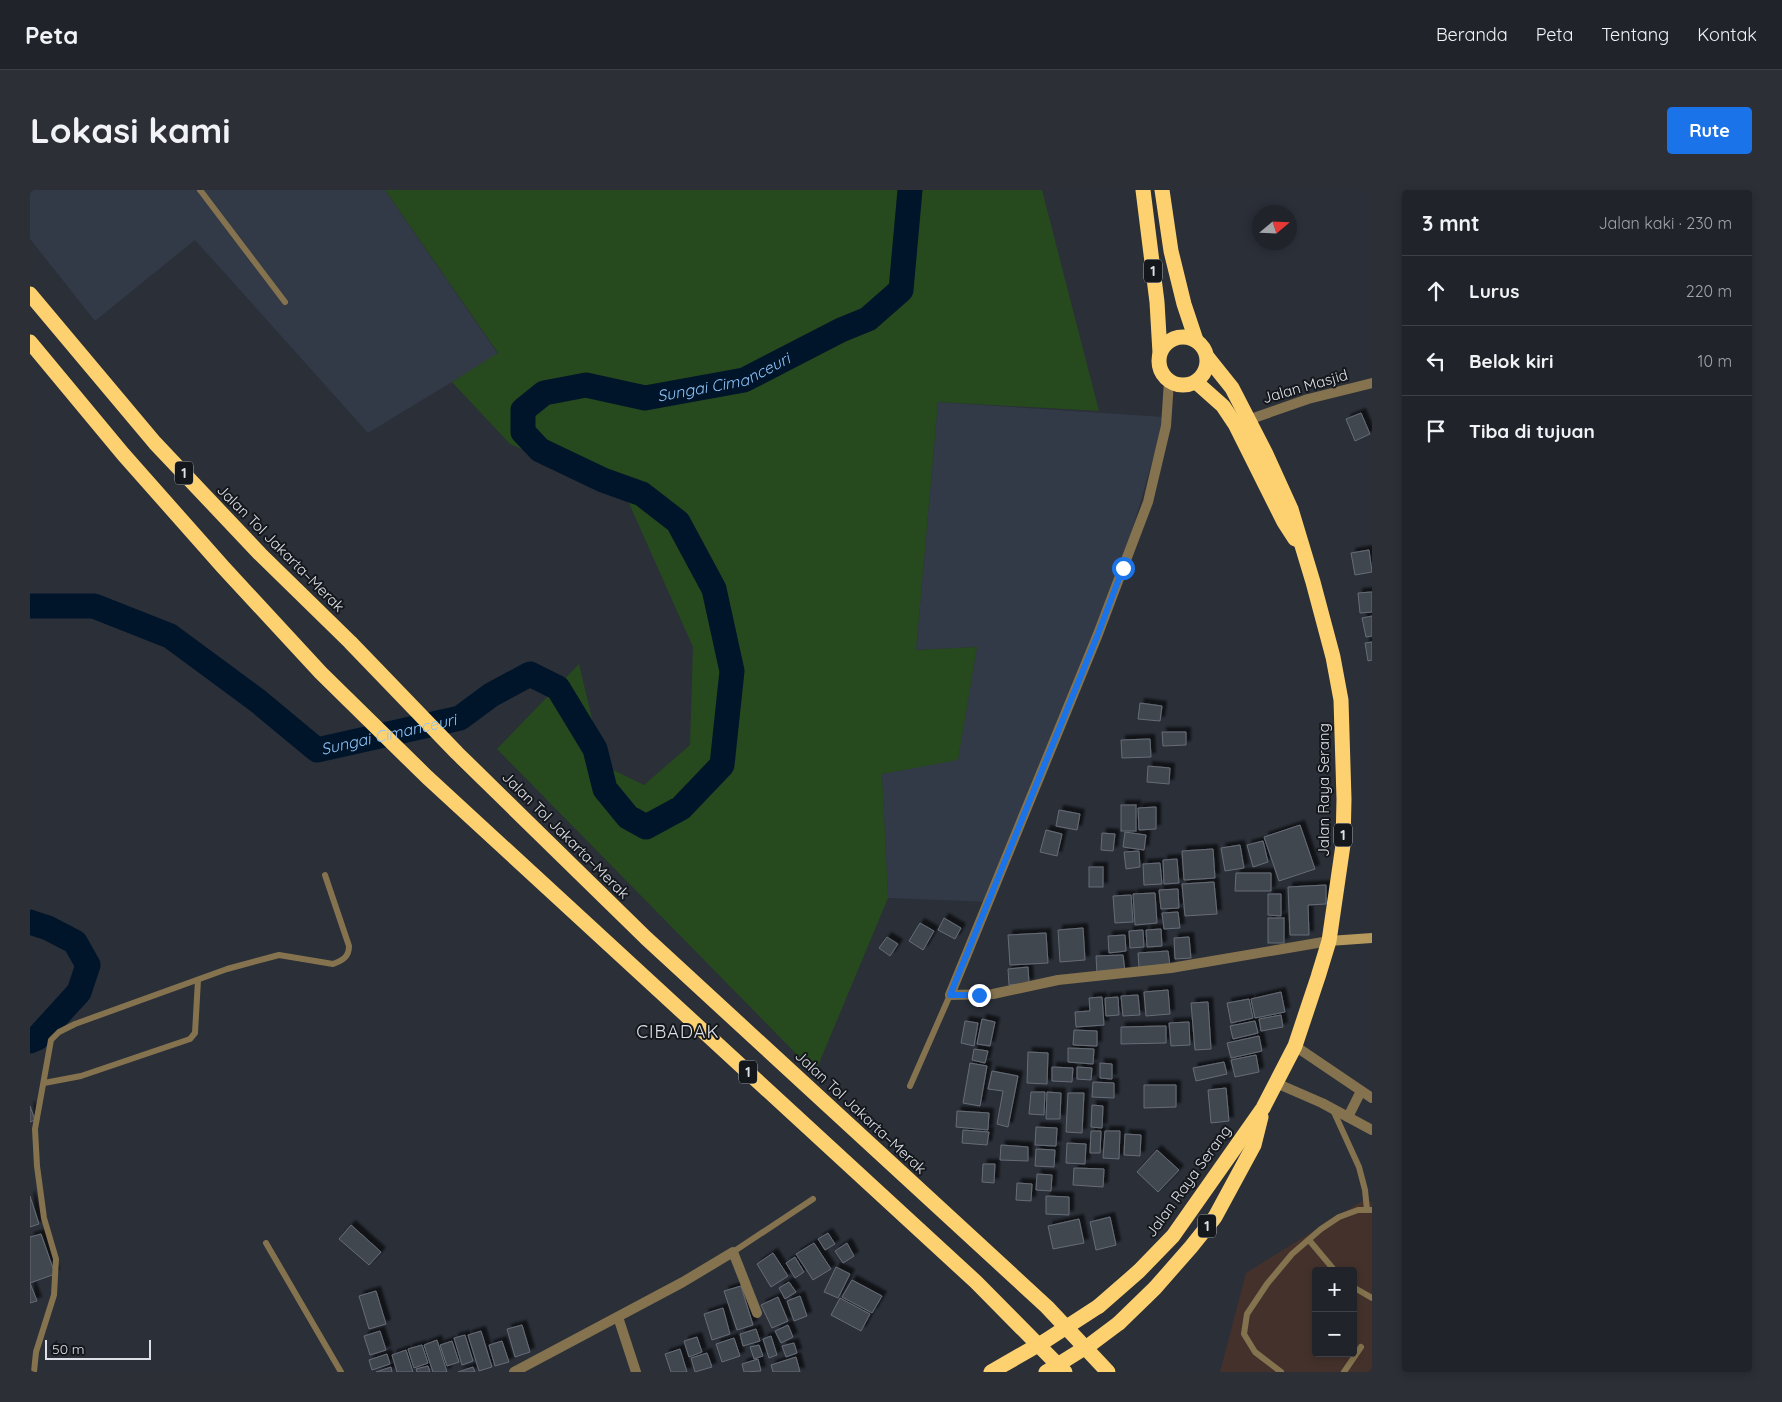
<!DOCTYPE html>
<html lang="id">
<meta charset="utf-8">
<style>
:root{--surface:#20232a;--page:#2d2f36;--text:#f1f3f6;--muted:#a2a4a8;--line:#3d4047;--accent:#1a73e8}
body{margin:0;font-family:Quicksand,sans-serif;background:var(--page);color:var(--text)}
.controls{position:absolute;right:15px;bottom:15px;display:grid;overflow:hidden;border-radius:5px;box-shadow:0 2px 8px #0003}
.controls button{width:45px;height:45px;display:grid;place-items:center;padding:0;border:0;border-bottom:1px solid var(--line);background:var(--surface);color:var(--text);font:25px sans-serif}
.compass{position:absolute;left:1222px;top:15px;width:45px;height:45px;border-radius:50%;background:var(--surface);box-shadow:0 2px 8px #0003;rotate:71deg}
.scale{position:absolute;left:15px;bottom:12px;width:106px;box-sizing:border-box;padding-left:5px;border:2px solid #dde0e6;border-top:0;font-size:14px;line-height:18px;white-space:nowrap;color:#dde0e6;-webkit-text-stroke:4px #14171b;paint-order:stroke}
.stop{position:absolute;width:15px;height:15px;margin:-11px;border:4px solid #1a73e8;border-radius:50%;background:#fff}
.stop.end{background:#1a73e8;border-color:#fff;box-shadow:0 1px 5px #0008}
.list{margin:0;padding:0;list-style:none}
h2{display:flex;justify-content:space-between;align-items:center;height:65px;margin:0;padding:0 20px;font-size:21px}
h2 small{font-size:16px;font-weight:400;color:var(--muted)}
.list li{display:grid;grid-template-columns:32px 1fr auto;gap:15px;align-items:center;box-sizing:border-box;height:70px;padding:0 20px;border-top:1px solid var(--line)}
.list b{display:block;font-size:19px;white-space:nowrap}
.list em{font-size:16px;font-style:normal;color:var(--muted)}
.icon{flex:none;width:28px;height:28px;fill:none;stroke:currentColor;stroke-width:2;stroke-linecap:round;stroke-linejoin:round}
.map{position:relative;flex:none;width:1342px;height:1182px;overflow:hidden;border-radius:5px}
header{display:flex;align-items:center;gap:30px;box-sizing:border-box;height:70px;padding:0 25px;background:var(--surface);border-bottom:1px solid var(--line)}
header strong{font-size:24px}
nav{display:flex;gap:28px;margin-inline-start:auto;font-size:18px}
.intro{display:flex;align-items:center;justify-content:space-between;box-sizing:border-box;height:120px;padding:0 30px}
h1{margin:0;font-size:35px}
.button{padding:12px 22px;border-radius:5px;background:var(--accent);color:#fff;font-size:18px;font-weight:700}
main{display:flex;gap:30px;padding:0 30px}
aside{flex:1;background:var(--surface);border-radius:5px;box-shadow:0 2px 8px #0003}
.map>svg:first-child{display:block}
</style>
<header>
<strong>Peta</strong>
<nav><a>Beranda</a><a>Peta</a><a>Tentang</a><a>Kontak</a></nav>
</header>
<div class="intro"><h1>Lokasi kami</h1><a class="button">Rute</a></div>
<main>
<div class="map">
<svg width="1342" height="1182" viewBox="0 0 1342 1182">
<defs>
<filter id="shadow"><feDropShadow dx="4.5" dy="-4.5" stdDeviation="1" flood-color="#0009"/></filter>
</defs>
<rect width="100%" height="100%" fill="#2a2f38"/>
<path fill="#44312c" fill-rule="evenodd" d="M1332,1011L1342,1012V1182H1190L1216,1083ZM1286,1081H1323V1163H1286Z"/>
<g fill="#323947">
<path d="M0,0H355L468,164L338,243L165,50L65,131L0,49Z"/>
<path d="M908,212L1135,227L1092,376L961,712L858,708L852,584L928,569L947,457L886,460Z"/>
</g>
<path fill="#264a1d" d="M355,0H1012L1069,221L908,212L886,460L947,457L928,570L852,584L858,708L785,883L467,559L549,474L573,575L614,595L660,555L663,457L594,302L480,254L422,192L468,163Z"/>
<g fill="none" stroke-linecap="round" stroke-linejoin="round">
<g stroke="#01152a" stroke-width="25">
<path id="s1" d="M0,416H64L140,446L228,511L287,560L430,528L461,505L500,484L528,498L565,559L575,599L598,627L616,637L651,618L692,575L702,481L684,399L648,332L612,304L573,290L510,260L493,242V220L514,203L556,195L615,208L714,190L811,140L838,129L871,100L880,0"/>
<path d="M0,732L18,738L45,752L58,775L49,802L7,848L0,851"/>
</g>
</g>
<g fill="#414750" stroke="#676c77" filter="url(#shadow)">
<path d="M1331,223L1340,244L1325,251L1316,229Z"/>
<path d="M1339,360L1342,382L1325,385L1321,363Z"/>
<path d="M1342,402V422L1330,423L1328,403Z"/>
<path d="M1342,426V446L1336,447L1332,428Z"/>
<path d="M1342,452V470L1338,471L1335,453Z"/>
<path d="M1110,513L1132,516L1130,531L1108,529Z"/>
<path d="M1132,542H1156V555L1133,556Z"/>
<path d="M1120,549L1121,567L1092,568L1091,550Z"/>
<path d="M1118,576L1140,578L1139,594L1117,592Z"/>
<rect x="1091" y="615" width="15" height="26"/>
<path d="M1126,617V639L1109,640L1108,618Z"/>
<path d="M1029,620L1050,624L1047,640L1026,636Z"/>
<path d="M1270,635L1285,679L1249,691L1234,647Z"/>
<path d="M1016,640L1032,644L1027,666L1010,662Z"/>
<path d="M1095,642L1116,645L1114,660L1093,657Z"/>
<path d="M1072,643L1085,644L1083,661L1071,660Z"/>
<path d="M1233,651L1238,672L1223,677L1217,655Z"/>
<path d="M1210,655L1214,678L1195,681L1191,658Z"/>
<path d="M1183,659L1185,688L1154,690L1152,661Z"/>
<path d="M1109,661L1110,677L1096,679L1094,662Z"/>
<path d="M1147,669L1149,693L1134,694L1133,670Z"/>
<path d="M1130,673L1132,694L1114,695L1113,674Z"/>
<rect x="1059" y="677" width="14" height="20"/>
<path d="M1206,683H1241V701H1205Z"/>
<path d="M1184,692L1187,724L1155,726L1152,694Z"/>
<path d="M1296,695V714L1278,715L1279,745H1260L1258,697Z"/>
<path d="M1148,699L1149,718L1131,719L1129,700Z"/>
<path d="M1125,703L1127,733L1105,735L1103,704Z"/>
<path d="M1238,704H1251V726L1238,725Z"/>
<path d="M1101,705L1103,732L1085,733L1083,706Z"/>
<path d="M1148,722L1150,738L1134,739L1132,723Z"/>
<path d="M914,728L931,738L925,749L908,740Z"/>
<rect x="1238" y="728" width="16" height="25"/>
<path d="M890,733L904,741L893,760L879,751Z"/>
<path d="M1053,738L1055,770L1030,772L1028,740Z"/>
<path d="M1131,739L1132,756L1117,757L1116,740Z"/>
<path d="M1113,740L1114,757L1100,758L1099,741Z"/>
<path d="M1016,743L1018,773L980,775L978,745Z"/>
<path d="M1095,745L1096,761L1079,763L1078,746Z"/>
<path d="M857,747L868,754L860,766L849,758Z"/>
<path d="M1159,747L1161,768L1145,769L1144,748Z"/>
<path d="M1138,761L1140,776L1109,778L1108,763Z"/>
<path d="M1093,765L1095,782L1067,784L1066,766Z"/>
<path d="M998,777L999,793L979,795L978,779Z"/>
<path d="M1138,800L1140,824L1116,826L1114,802Z"/>
<path d="M1251,802L1255,822L1225,828L1221,809Z"/>
<path d="M1108,805L1110,825L1093,826L1091,806Z"/>
<path d="M1072,807L1074,835L1046,837L1045,822L1060,821L1059,808Z"/>
<path d="M1088,807L1089,825L1076,826L1075,808Z"/>
<path d="M1219,809L1223,828L1201,833L1197,813Z"/>
<path d="M1178,812L1181,859L1165,860L1161,813Z"/>
<path d="M1251,825L1253,837L1231,841L1229,829Z"/>
<path d="M952,829L965,832L960,856L947,854Z"/>
<path d="M935,831L948,833L944,856L931,853Z"/>
<path d="M1225,831L1228,843L1203,849L1200,836Z"/>
<path d="M1159,832L1160,855L1141,856L1139,833Z"/>
<path d="M1136,836V853L1091,854V837Z"/>
<path d="M1044,840L1067,841V856L1043,855Z"/>
<path d="M1229,846L1232,861L1201,868L1197,853Z"/>
<path d="M1038,858L1064,859L1063,874L1038,872Z"/>
<path d="M944,859L958,861L955,873L942,870Z"/>
<path d="M998,862L1018,863L1017,894L997,893Z"/>
<path d="M1226,865L1229,882L1205,887L1201,870Z"/>
<path d="M1194,872L1197,884L1166,891L1163,878Z"/>
<path d="M940,873L957,876L950,916L933,913Z"/>
<path d="M1070,873L1082,874V889L1070,888Z"/>
<path d="M1022,877L1043,878L1042,892L1022,891Z"/>
<path d="M1047,877L1062,878L1061,890L1047,889Z"/>
<path d="M962,881L988,886L978,937L967,934L973,901L958,899Z"/>
<path d="M1063,892L1084,893V908L1062,907Z"/>
<path d="M1114,895H1146V917L1114,918Z"/>
<path d="M1196,898L1199,931L1181,933L1178,900Z"/>
<path d="M1001,902H1015L1014,925L999,924Z"/>
<path d="M1017,902L1031,903L1030,929H1016Z"/>
<path d="M1038,903H1054L1052,943L1036,942Z"/>
<path d="M1062,915L1073,916L1072,938L1061,937Z"/>
<path d="M0,916L5,930L0,932Z"/>
<path d="M927,921L959,923L958,940L926,937Z"/>
<path d="M1006,937L1027,938L1026,956L1005,955Z"/>
<path d="M933,940L959,942L957,955L932,953Z"/>
<path d="M1061,941H1071L1070,963H1060Z"/>
<path d="M1075,941H1090L1089,969L1073,968Z"/>
<path d="M1095,944L1111,945L1110,966L1094,965Z"/>
<path d="M1037,953L1056,954L1055,974L1036,973Z"/>
<path d="M971,955L998,957V971L970,970Z"/>
<path d="M1006,959L1025,960L1024,977L1005,976Z"/>
<path d="M1127,960L1149,980L1128,1002L1107,982Z"/>
<path d="M953,974H965L964,993L952,992Z"/>
<path d="M1044,978L1074,979L1073,997L1043,995Z"/>
<path d="M1007,984L1022,985L1021,1001L1006,1000Z"/>
<path d="M987,993L1002,994L1001,1011L986,1010Z"/>
<path d="M0,1006L9,1034L0,1037Z"/>
<path d="M1016,1006L1039,1007V1025L1016,1024Z"/>
<path d="M1080,1027L1086,1055L1066,1060L1060,1032Z"/>
<path d="M1049,1029L1054,1053L1023,1059L1018,1036Z"/>
<path d="M321,1035L351,1062L339,1075L309,1049Z"/>
<path d="M798,1043L805,1054L795,1060L788,1049Z"/>
<path d="M11,1044L25,1084L0,1093L7,1111L0,1113V1047Z"/>
<path d="M784,1053L801,1079L783,1090L766,1064Z"/>
<path d="M817,1053L824,1066L813,1073L805,1061Z"/>
<path d="M743,1063L758,1086L741,1097L727,1074Z"/>
<path d="M765,1067L774,1082L765,1088L756,1073Z"/>
<path d="M806,1077L820,1084L808,1108L794,1102Z"/>
<path d="M822,1090L852,1106L842,1123L812,1107Z"/>
<path d="M759,1092L766,1102L755,1109L749,1098Z"/>
<path d="M711,1096L723,1135L707,1140L694,1101Z"/>
<path d="M346,1101L356,1134L339,1139L329,1106Z"/>
<path d="M770,1106L777,1126L764,1131L757,1111Z"/>
<path d="M748,1107L758,1131L742,1138L731,1115Z"/>
<path d="M810,1108L840,1124L831,1141L801,1125Z"/>
<path d="M693,1118L700,1144L682,1150L674,1124Z"/>
<path d="M492,1135L500,1162L485,1167L477,1139Z"/>
<path d="M758,1135L763,1147L751,1153L745,1141Z"/>
<path d="M726,1139L730,1151L713,1156L710,1144Z"/>
<path d="M350,1141L356,1160L340,1165L334,1146Z"/>
<path d="M451,1141L462,1177L449,1181L438,1145Z"/>
<path d="M435,1145L443,1171L432,1175L424,1148Z"/>
<path d="M741,1146L747,1165L739,1168L733,1149Z"/>
<path d="M667,1147L672,1162L659,1167L654,1151Z"/>
<path d="M704,1148L710,1166L692,1172L686,1154Z"/>
<path d="M407,1150L417,1182H403L394,1155Z"/>
<path d="M422,1151L429,1172L417,1176L410,1155Z"/>
<path d="M472,1151L479,1172L465,1176L459,1155Z"/>
<path d="M764,1153L767,1163L756,1167L752,1156Z"/>
<path d="M392,1155L398,1173L384,1178L378,1159Z"/>
<path d="M729,1155L733,1166L724,1169L720,1157Z"/>
<path d="M650,1159L657,1182H641L635,1164Z"/>
<path d="M376,1160L383,1182H367L362,1165Z"/>
<path d="M677,1163L682,1177L665,1182L661,1168Z"/>
<path d="M357,1164L360,1174L342,1180L339,1170Z"/>
<path d="M766,1167L770,1182H743L741,1175Z"/>
<path d="M728,1169L731,1181L714,1182L712,1174Z"/>
<path d="M398,1176L400,1182H387L386,1179Z"/>
<path d="M361,1177L362,1182H346Z"/>
<path d="M443,1177L445,1182H428Z"/>
</g>
<g fill="none" stroke-linecap="round" stroke-linejoin="round">
<g stroke="#84734e" stroke-width="6">
<path d="M170,0L255,112"/>
<path d="M14,893L51,886L160,849L165,843L168,790"/>
<path d="M880,896L920,805"/>
<path d="M1303,920L1329,977L1335,1000L1337,1020"/>
<path d="M1279,1050L1305,1081"/>
<path d="M236,1053L311,1182"/>
<path d="M703,1062L783,1009"/>
<path d="M1323,1097L1342,1108"/>
<path d="M4,1182L6,1162L24,1105L26,1069L14,1028L7,976L5,939L21,850L29,842L45,834L197,779L249,765L303,774C313,770 319,767 319,756L295,685"/>
<path d="M1251,1182L1225,1162L1214,1144L1217,1124L1237,1094L1262,1064L1291,1039L1309,1027L1328,1020H1342"/>
<path d="M1314,1182L1331,1157"/>
</g>
<g stroke="#84734e" stroke-width="10">
<path d="M1139,191L1136,236L1118,312L1068,444L920,805L963,804L1028,790L1141,778L1299,751"/>
<path d="M1218,230L1278,209L1342,193"/>
<path d="M1265,856L1342,908"/>
<path d="M1246,893L1292,913L1342,940"/>
<path d="M1318,927L1331,901"/>
<path d="M588,1127L606,1182"/>
<path d="M484,1182L653,1092L703,1062L727,1123"/>
</g>
<path stroke="#b5995d" stroke-width="10" d="M1299,751L1342,748"/>
<g stroke="#fdd170" stroke-width="15">
<path d="M1113,0L1127,112L1130,163"/>
<path d="M1132,0L1141,61L1154,114L1166,150"/>
<path d="M0,104L125,253L230,364L320,452L427,563L616,748L1017,1117L1078,1182"/>
<circle cx="1153" cy="171" r="24"/>
<path d="M0,152L93,264L193,377L291,483L397,587L946,1092L1035,1182"/>
<path d="M1166,192L1193,216L1205,234L1254,332L1265,349"/>
<path d="M1069,1116L1109,1081L1143,1046L1233,918L1265,856L1288,787L1299,751L1313,655L1314,609L1311,510L1303,467L1283,392L1261,319L1236,264L1202,198L1178,168"/>
<path d="M1089,1133L1125,1098L1161,1057L1185,1027L1224,955L1231,927"/>
</g>
<g stroke="#fdd170" stroke-width="15">
<path d="M961,1182L1015,1151L1069,1116"/>
<path d="M1016,1182L1061,1154L1089,1133"/>
</g>
</g>
<g fill="none" stroke-linecap="round" stroke-linejoin="round">
<path stroke="#1a73e8" stroke-width="6" d="M949,805H920L1068,444L1093,378"/>
</g>
<g text-anchor="middle" dominant-baseline="central" stroke-width="4" stroke-linejoin="round" paint-order="stroke">
<g fill="#14171b" stroke="#a1a4a9" stroke-width="1">
<rect x="1114" y="69.5" width="18" height="23" rx="4"/>
<rect x="145" y="271.5" width="18" height="23" rx="4"/>
<rect x="1304" y="633.5" width="18" height="23" rx="4"/>
<rect x="709" y="870.5" width="18" height="23" rx="4"/>
<rect x="1168" y="1024.5" width="18" height="23" rx="4"/>
</g>
<g font-size="14" font-weight="bold" fill="#dde0e6">
<text x="1123" y="81">1</text>
<text x="154" y="283">1</text>
<text x="1313" y="645">1</text>
<text x="718" y="882">1</text>
<text x="1177" y="1036">1</text>
</g>
<g font-size="15" fill="#dde0e6" stroke="#14171b">
<text transform="translate(1275 196) rotate(-16)">Jalan Masjid</text>
<text transform="translate(251 358) rotate(45)">Jalan Tol Jakarta–Merak</text>
<text transform="translate(1293 600) rotate(-90)">Jalan Raya Serang</text>
<text transform="translate(536 645) rotate(45)">Jalan Tol Jakarta–Merak</text>
<text transform="translate(831 922) rotate(43)">Jalan Tol Jakarta–Merak</text>
<text transform="translate(1158 991) rotate(-54)">Jalan Raya Serang</text>
</g>
<g font-size="16" font-style="italic" fill="#8fc4f9" stroke="#14171b">
<text stroke="none"><textPath href="#s1" startOffset="1531">Sungai Cimanceuri</textPath></text>
<text stroke="none"><textPath href="#s1" startOffset="405">Sungai Cimanceuri</textPath></text>
</g>
<g font-size="18" letter-spacing="1" fill="#dde0e6" stroke="#14171b">
<text x="648" y="841">CIBADAK</text>
</g>
</g>
</svg>
<div class="controls">
<button>+</button>
<button>−</button>
</div>
<svg class="compass" viewBox="-18 -18 36 36"><path d="M0-13l5 13h-10z" fill="#e53935"/><path d="M0 13l5-13h-10z" fill="#a2a4a8"/></svg>
<div class="scale">50 m</div>
<div class="stop" style="left:1093px;top:378px"></div>
<div class="stop end" style="left:949px;top:805px"></div>
</div>
<aside>
<h2>3 mnt<small>Jalan kaki · 230 m</small></h2>
<ul class="list">
<li><svg class="icon" aria-label="ahead" viewBox="0 0 24 24"><path d="M12 20V5M6 11l6-6 6 6"/></svg><div><b>Lurus</b></div><em>220 m</em></li>
<li><svg class="icon" aria-label="left" viewBox="0 0 24 24"><path d="M17 20v-9H6M10 6l-5 5 5 5"/></svg><div><b>Belok kiri</b></div><em>10 m</em></li>
<li><svg class="icon" aria-label="arrive" viewBox="0 0 24 24"><path d="M6 21V4h12l-3 4 3 4H6"/></svg><div><b>Tiba di tujuan</b></div></li>
</ul>
</aside>
</main>
